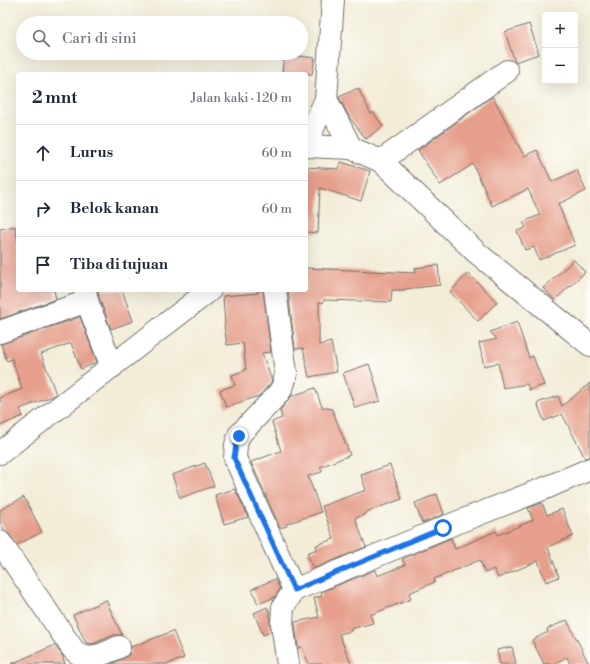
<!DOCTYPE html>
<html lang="id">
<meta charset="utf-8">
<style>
:root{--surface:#fff;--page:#f2f2f3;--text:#1f2937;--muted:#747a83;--line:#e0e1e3}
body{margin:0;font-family:"Libre Bodoni",serif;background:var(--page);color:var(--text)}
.controls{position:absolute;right:12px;top:12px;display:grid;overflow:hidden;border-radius:4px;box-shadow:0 4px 16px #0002}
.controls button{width:36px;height:36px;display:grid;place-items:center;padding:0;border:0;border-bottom:1px solid var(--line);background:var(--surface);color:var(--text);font:20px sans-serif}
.stop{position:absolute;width:12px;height:12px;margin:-9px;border:3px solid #1a73e8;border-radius:50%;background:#fff}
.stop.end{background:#1a73e8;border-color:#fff;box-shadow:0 1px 4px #0008}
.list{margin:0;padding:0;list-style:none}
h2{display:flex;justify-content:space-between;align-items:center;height:52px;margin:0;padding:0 16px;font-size:17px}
h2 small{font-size:13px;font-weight:400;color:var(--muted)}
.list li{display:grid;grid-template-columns:26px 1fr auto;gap:12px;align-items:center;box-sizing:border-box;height:56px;padding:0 16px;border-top:1px solid var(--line)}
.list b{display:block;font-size:15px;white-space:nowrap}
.list em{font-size:13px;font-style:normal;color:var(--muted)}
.icon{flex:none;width:22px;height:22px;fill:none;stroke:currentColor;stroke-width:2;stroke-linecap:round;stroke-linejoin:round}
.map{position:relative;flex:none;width:590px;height:664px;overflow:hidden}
.search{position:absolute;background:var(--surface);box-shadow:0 4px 16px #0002;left:16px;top:16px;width:292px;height:44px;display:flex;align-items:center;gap:10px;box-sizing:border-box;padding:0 14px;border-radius:22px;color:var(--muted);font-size:15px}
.panel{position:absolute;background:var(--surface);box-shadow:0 4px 16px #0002;left:16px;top:72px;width:292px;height:220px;border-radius:4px}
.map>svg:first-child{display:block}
</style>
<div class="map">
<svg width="590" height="664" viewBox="0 0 590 664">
<rect width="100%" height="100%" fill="#fdfcf7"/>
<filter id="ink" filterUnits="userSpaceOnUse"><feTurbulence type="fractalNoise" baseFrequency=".025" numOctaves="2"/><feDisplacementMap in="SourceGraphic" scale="8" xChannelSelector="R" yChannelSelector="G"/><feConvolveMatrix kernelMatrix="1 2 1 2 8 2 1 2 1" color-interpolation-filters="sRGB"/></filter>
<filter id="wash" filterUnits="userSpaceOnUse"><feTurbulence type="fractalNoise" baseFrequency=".012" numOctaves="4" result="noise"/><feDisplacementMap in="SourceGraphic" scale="16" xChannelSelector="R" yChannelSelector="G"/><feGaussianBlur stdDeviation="0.9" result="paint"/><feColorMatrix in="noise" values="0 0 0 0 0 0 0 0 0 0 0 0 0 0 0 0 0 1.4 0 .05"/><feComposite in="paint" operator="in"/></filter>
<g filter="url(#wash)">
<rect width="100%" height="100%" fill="#f3edd8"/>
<g id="blocks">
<g fill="#e69f8c">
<path d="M529,24L539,54L515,62L505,32Z"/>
<path d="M284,54L315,58L312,74H282Z"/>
<path d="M358,88L371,114L373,112L383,126L366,139L350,118L339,97Z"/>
<path d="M493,97L524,156L537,150L552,182L577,170L586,191L558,204L575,245L539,260L534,247L525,250L517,231L526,228L523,222L540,215L528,189L492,206L473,164L440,185L418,150L487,100Z"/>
<path d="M341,162L370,171L361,201L320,188L318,233L306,232V167L339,169Z"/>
<path d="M15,226L18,241V290H54L56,299L0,319V229Z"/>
<path d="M574,260L585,272L555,300L543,288Z"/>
<path d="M438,265L440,285L405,289V290H392L391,302L324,300L323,303L319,302V345L331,342L337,372L309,377L303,348L295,349L288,290H306V268L416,273L415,268Z"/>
<path d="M468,273L497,302L478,321L450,292Z"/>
<path d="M98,290H122L133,321L111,329L99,298Z"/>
<path d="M258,290H263L271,352L262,353L272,381L268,386L259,396L226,407L220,390L235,385L232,375L246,370L243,343L227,345L224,325H225L223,296L258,293Z"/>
<path d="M80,317L97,362L81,369L71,343L41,354L56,394L53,396L20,409L23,416L0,426V398L22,389L12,359L7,361L1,344Z"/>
<path d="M517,322L529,358L533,356L544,385L529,390L527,384L503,388L498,363L484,366L479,343L497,339L490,332Z"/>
<path d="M369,364L375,382L380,401L355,408L343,373Z"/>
<path d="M590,383V457L585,458L562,414L544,421L537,403L558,396L562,406Z"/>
<path d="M315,388L322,407L332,409L350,455L320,467L322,472L308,476L321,512L286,524L287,526L280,528L251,462L281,451L272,422L282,418L280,410L292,396Z"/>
<path d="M205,463L214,486L180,498L172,475Z"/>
<path d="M390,465L402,499L366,512V514L355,518L366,547L313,569L307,553L317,549L316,545L334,539L322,506L366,490L361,475Z"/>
<path d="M235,489L248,517L224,524L215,495Z"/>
<path d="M437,494L444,514L422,523L415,503Z"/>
<path d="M24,497L42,532L17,545L10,535L4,530L0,522V510Z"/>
<path d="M542,503L547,515L562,509L573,536L548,547L559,577L546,582L538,561L498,578L494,569L485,573L480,560L434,579L435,582L409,593L411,599L370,615L373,623L351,629V631L339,634L351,664H309L302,647L298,648L295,622L319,617L314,598L322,596L321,592L375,570L377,576L405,565L402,559L451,538L455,549L496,531L498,535L533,520L528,508Z"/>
<path d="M275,579L280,589L275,597L258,604L252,589Z"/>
<path d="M106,600L122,635H114L92,644L86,643L73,615Z"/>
<path d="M267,607L270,613V623L271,632L263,635L254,613Z"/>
<path d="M567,620L589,664H570L567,657L553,664H544L532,640L548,632L547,629Z"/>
<path d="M173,631L184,658L168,664H111L124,658L129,655L131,647Z"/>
<path d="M55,645L62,655L65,664H11Z"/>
<path d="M512,647L516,664H500L497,650Z"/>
</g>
</g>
</g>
<g filter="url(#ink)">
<use href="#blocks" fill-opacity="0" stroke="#716f68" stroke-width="1"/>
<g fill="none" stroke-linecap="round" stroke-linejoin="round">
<g stroke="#716f68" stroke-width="24">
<g id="minor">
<path d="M326,99L351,148L381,161L477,253L590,345"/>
<path d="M306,146L351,148"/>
<path d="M381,161L507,71"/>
<path d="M85,290L87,301L112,367"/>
<path d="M275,290L286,373C285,381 283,388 278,394L239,435L236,445L235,458L294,590"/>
<path d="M0,332L87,301"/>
<path d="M0,542L70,645C72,648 75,652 79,654C92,661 107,652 119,647"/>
<path d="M288,664L282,624L283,607L294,590L443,528L548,487L590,469"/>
</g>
</g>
<g stroke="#716f68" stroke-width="24">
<g id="tertiary">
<path d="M306,144L326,99L333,0"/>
<path d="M0,453L210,290"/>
</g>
</g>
<use href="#minor" stroke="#fff" stroke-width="22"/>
<use href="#tertiary" stroke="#fff" stroke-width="22"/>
</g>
</g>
<g fill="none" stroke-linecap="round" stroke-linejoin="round" filter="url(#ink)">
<path stroke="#1a73e8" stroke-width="5" d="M239,436L236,445L234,458L294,590L443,528"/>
</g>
</svg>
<div class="controls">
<button>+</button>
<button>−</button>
</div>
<div class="stop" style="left:443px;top:528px"></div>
<div class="stop end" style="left:239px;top:436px"></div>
<div class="search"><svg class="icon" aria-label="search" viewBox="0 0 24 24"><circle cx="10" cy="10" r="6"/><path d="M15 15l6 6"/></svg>Cari di sini</div>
<section class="panel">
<h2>2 mnt<small>Jalan kaki · 120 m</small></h2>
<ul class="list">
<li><svg class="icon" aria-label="ahead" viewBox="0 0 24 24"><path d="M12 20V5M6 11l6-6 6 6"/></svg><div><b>Lurus</b></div><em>60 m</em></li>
<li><svg class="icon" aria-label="right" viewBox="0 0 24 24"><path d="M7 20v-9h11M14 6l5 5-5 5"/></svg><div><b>Belok kanan</b></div><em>60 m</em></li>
<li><svg class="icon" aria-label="arrive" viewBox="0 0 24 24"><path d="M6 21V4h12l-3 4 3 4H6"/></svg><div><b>Tiba di tujuan</b></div></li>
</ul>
</section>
</div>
